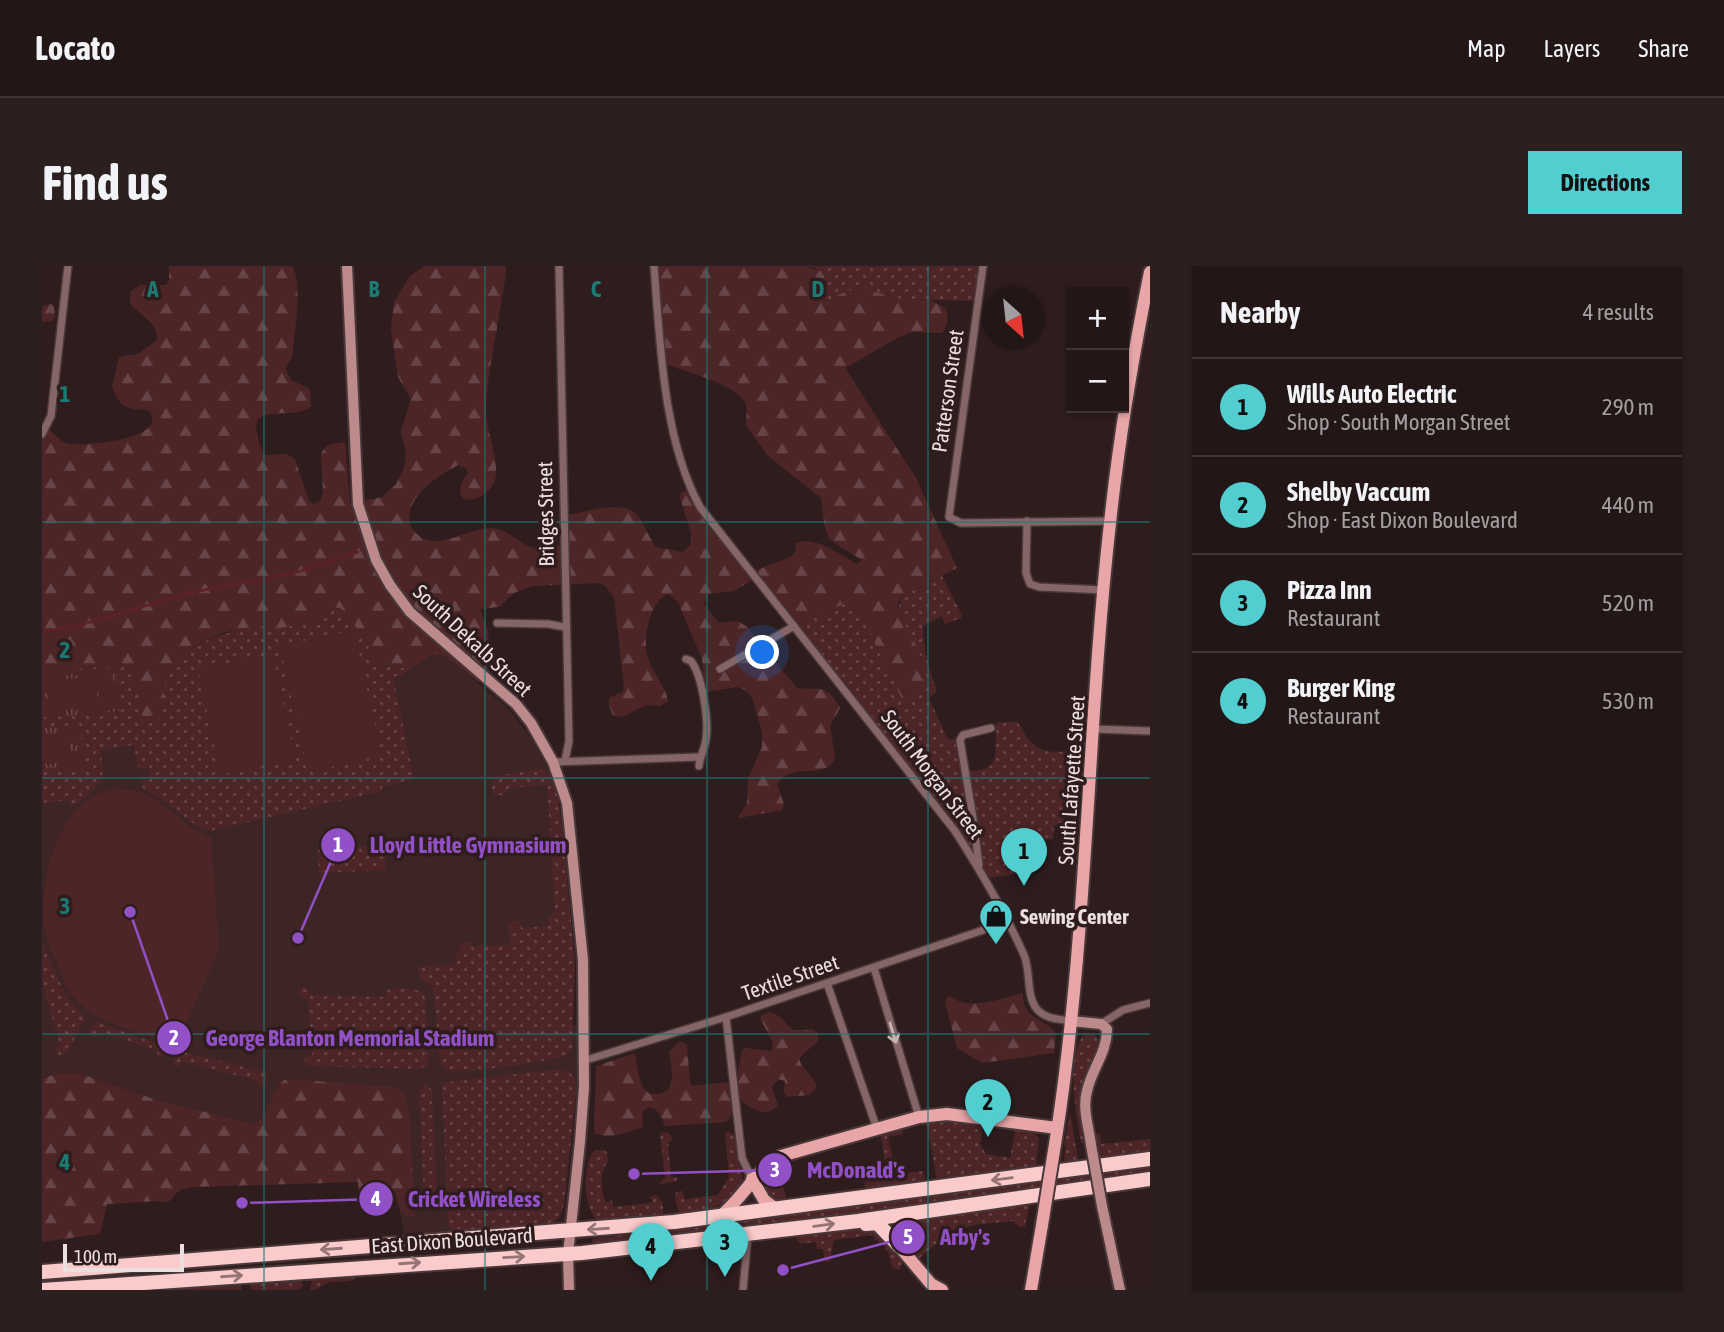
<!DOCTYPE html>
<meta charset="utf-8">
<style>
:root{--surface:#231616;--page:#2b1f1f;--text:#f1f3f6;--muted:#a39fa1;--line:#403535;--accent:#52cdd0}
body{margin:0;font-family:"Asap Condensed",sans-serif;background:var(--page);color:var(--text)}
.controls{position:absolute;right:21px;top:21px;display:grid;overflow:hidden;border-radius:0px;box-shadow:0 2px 5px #0004}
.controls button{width:63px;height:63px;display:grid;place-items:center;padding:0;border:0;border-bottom:2px solid var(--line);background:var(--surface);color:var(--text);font:35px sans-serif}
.compass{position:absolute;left:940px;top:21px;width:63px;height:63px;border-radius:50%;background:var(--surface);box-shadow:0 2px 5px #0004;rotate:153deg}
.scale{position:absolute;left:21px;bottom:18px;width:121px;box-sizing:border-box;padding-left:7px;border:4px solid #ebdfdf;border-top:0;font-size:19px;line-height:24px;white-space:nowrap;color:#ebdfdf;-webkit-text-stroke:5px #2f1d1e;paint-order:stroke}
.you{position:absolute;left:721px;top:387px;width:24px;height:24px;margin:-18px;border:5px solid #fff;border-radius:50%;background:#1a73e8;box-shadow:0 0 0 10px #1a73e833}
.badge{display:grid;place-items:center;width:46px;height:46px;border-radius:50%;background:var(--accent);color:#111;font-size:23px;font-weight:700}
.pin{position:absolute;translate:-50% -58px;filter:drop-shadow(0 2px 4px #0008)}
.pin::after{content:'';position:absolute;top:37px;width:24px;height:21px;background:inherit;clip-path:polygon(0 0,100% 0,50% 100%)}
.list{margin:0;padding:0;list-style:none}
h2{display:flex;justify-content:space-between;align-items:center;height:91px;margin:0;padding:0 28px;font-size:30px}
h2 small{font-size:23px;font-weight:400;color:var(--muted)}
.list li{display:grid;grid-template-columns:46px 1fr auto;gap:21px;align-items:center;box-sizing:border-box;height:98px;padding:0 28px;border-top:2px solid var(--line)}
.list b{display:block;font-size:26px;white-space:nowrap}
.list p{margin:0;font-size:23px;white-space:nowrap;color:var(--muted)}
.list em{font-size:23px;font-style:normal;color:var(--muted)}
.map{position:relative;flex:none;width:1108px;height:1024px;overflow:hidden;border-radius:0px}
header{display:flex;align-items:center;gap:42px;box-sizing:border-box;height:98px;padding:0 35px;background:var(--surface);border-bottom:2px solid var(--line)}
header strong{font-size:33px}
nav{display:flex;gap:38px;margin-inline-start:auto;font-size:24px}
.intro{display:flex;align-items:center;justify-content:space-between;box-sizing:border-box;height:168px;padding:0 42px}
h1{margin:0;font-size:49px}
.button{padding:18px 32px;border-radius:0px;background:var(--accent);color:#111;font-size:24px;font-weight:700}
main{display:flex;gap:42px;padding:0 42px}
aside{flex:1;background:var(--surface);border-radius:0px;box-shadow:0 2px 5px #0004}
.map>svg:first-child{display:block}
</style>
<header>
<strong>Locato</strong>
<nav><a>Map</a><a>Layers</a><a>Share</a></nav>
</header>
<div class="intro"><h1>Find us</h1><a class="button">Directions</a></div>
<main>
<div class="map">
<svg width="1108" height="1024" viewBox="0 0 1108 1024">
<defs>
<pattern id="grass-dots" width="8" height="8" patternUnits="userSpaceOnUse" patternTransform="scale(1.75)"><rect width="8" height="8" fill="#4d2527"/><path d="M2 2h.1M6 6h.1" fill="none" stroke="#674446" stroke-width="1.8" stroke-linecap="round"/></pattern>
<pattern id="forest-firs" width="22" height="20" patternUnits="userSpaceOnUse" patternTransform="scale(1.75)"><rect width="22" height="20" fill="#4d2527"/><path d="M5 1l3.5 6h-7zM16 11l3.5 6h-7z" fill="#674446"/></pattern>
<pattern id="park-tufts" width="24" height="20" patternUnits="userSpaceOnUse" patternTransform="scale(1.75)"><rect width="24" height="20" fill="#4d2527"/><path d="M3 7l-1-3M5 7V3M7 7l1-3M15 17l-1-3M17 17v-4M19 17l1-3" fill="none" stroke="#674446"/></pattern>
</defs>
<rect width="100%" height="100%" fill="#2f1d1e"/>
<path fill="#3d2525" d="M396,384L468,444L491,475L508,507L517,541L520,560L532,682L530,761L536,757V805L522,939L517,952L512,957L364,974L353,925L236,819L225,847L213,858L115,834L39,808L18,807L0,811V393Z"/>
<g fill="url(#grass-dots)">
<path d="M762,0H941L936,35L858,33L838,27L804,25L783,36L779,30L783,17L774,2Z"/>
<path d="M900,310L920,349L919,352L903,358L900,350L881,360C881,383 887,403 895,425L887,432L906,474L912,473L919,485L922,504C960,508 953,489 954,459L957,456H975C980,461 982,469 987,474C1002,491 1021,486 1040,482L1032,558L1012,559L1011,573L989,574C994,613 972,608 942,612L913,565L752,360L804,337L810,338L817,344L856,345L860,330Z"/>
<path d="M288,342L300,343L324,374L327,380L325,386L334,401C348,399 359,404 373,400L359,409L351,411L371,508L368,514L340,521V525L168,565L156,561L120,533L101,522L99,513L107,514V503H96L92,479L59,484L61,515L32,540L28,539L27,534L0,537V406L78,399C99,414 96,429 100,453L119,450C120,438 120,423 124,411C136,378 183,367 213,360L218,359L224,363L276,354L280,347Z"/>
<path d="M496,503C515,503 518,545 520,560L533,698L530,782L525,789C514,795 423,807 409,805C402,804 400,801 398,795L392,726L389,720L377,711L376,701L415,697L414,687L419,683L417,679L428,675L429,680L468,679L466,656L478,655L479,662L507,660L506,653L513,644L505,519L467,522L463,529H452C449,522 449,515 454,510Z"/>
<path d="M342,579L344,604L277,607L276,584Z"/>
<path d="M0,675L21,724L30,738L44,751L26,785L18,790L11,783L18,779L0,715Z"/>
<path d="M264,720L269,729L344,731L345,724L358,721L380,725L383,732L387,795L385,800L377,803L265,800L262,791L270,789L266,733L258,732L257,724Z"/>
<path d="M54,756L122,780L125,783L123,790L116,793L115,785L57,765L54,770L51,771L47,765Z"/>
<path d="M1043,767L1053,769L1057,775L1042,878L1039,876C1034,849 1023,789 1043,767Z"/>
<path d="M137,785L226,807L222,821H219L215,819L216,815L139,795L137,800L133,801L131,796L134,787Z"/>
<path d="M511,804C523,804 533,806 535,820L522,939L517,952L506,960L414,970L406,959L400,819L405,816Z"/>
<path d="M383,818L390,824L395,936L391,941L384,940L382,936L377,825Z"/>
<path d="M1028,847L1037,899L1021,900L1024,880L1022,879Z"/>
<path d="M900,852L953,859V863L941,862L938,878L944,888L968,892L973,866L960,862L989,863L997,873L994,902L895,914L884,855Z"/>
<path d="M860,860L861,868L846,871L854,908L881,905L883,913L879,917L824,923L822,914L826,910L830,916L846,912L838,866Z"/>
<path d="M686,865L693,870L701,917C686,943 666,943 638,948L633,934L634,926L641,925L642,933L676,929L687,911L683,868Z"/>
<path d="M626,866L631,873L626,877L629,911L636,912L634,915L616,919L623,912L618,867Z"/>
<path d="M1055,868H1058L1059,878L1108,873V888L1057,895L1052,870Z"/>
<path d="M553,884H561L565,886L566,896C557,905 559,926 564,937L570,934L571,941L608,937L611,935L607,931L614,929L621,937V947L613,953L558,956C540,947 540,895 553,884Z"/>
<path d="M736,895L744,932L735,933L726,929L720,915L722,908Z"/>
<path d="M1108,899V907L747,956L549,979L551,973L878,932L936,920Z"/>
<path d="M989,933L983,960L977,961L971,955L932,959L920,963L902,972L876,993C867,981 856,969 865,954Z"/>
<path d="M824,960L834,961L861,994L858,1004L850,1002C849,992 844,976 833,974L831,969L792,974L788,995L783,996L781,983H775L774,976L759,978L754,973L758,968Z"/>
<path d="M273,1011H310L313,1013C303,1018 293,1013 283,1018C276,1021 277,1024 268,1024L270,1014Z"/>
<path d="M258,1012L261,1020L257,1024H210L208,1021L209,1016Z"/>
<path d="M198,1017L200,1024H78Z"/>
</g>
<g fill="url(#forest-firs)">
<path d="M127,0H250C261,16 253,62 251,82L250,91L243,102L249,114L268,123L269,140C254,156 207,135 215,168C217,176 218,183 224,189L245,188L253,193L267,235L271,238L279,234L281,226L279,188C284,177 292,178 303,176L308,238L340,231L354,218L362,202L364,188L359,165L369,133L356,111L349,63L352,36L368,10L382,0H464C464,12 461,25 459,38C454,71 446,105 444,139C442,161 456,188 454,209C450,239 399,245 426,207L424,202L416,199C398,209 376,222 369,242C366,251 367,260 374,267C395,290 429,257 456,263C469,266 480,281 494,282C503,283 513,280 521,279V250C539,247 578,234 593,247C602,256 606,271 614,281L641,286L649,278V267L638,231L639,227L645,224L666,259L710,314L692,325L666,328L662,338L677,357L696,355L705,361L755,422C779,425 783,416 798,442L788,460L793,492C784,516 748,494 735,519L742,538L740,544L696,552L705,537L706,512L720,481V466L711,434L706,426L696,421L663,426L660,393L636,336L626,328C608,335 601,371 605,389C609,405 623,418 626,435L619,440L604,439L580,451L571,449L567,440V432L580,426L582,422L572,331L563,320L557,317L490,320L472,327L457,341L438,343L446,365L449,405L436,416L404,391L395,388L389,389L373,400L364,403L350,399L331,400L325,386L327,380L324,374L300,343C285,338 282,348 273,356L227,364L218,359L213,360L180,367L152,380L139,392L137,399L124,411L119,450L115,454L101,455C95,431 100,415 78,399L0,406V171L7,163C14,170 19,177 29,178C44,180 131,173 106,144C84,143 78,142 70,120L77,91L96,88L115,74C116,56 99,50 88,38V26L98,19H124L127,15Z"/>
<path d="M612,0H762L780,6L783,17L779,30L783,36L804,25L820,22L858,33L888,34L903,42C907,49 906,61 900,67L871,66L857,71L803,102L874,212L915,302L860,330L856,337V345C865,363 896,410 879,427C873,433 866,434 859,431L817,344L810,338L804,337L752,360L709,306C716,303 750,292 752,288C754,286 754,280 754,277C773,269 799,289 815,298L820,294L788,274L783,262L779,232L725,189L704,159C704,152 706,143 703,136C692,117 641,105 620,97Z"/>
<path d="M8,38L12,39L13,51L10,55L0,56V40Z"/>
<path d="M981,727C980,755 1003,751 1014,768L1012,787L940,797L915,782L903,736L905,731L908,730C928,746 959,732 981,727Z"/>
<path d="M728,746C749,752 741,770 769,763L776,767V775L757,792C759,804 773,810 775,822L767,829L745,831L742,826L743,815L736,813L730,821L736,840C729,846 724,848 715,844C684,832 696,811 700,785L703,782L729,785L731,783L730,775L718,752L720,749Z"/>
<path d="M636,776H641L645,779L648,817L650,820L687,816C688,829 695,847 684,856L623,860C619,849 612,834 600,846L601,861C586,866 566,874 552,867L554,800L593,787C595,797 596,817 604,825C607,828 611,828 615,828C637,827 629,800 627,786Z"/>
<path d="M18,807L39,808L115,834L213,858C231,846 228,819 245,813L355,821L361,827L367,843L373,951C357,952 356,937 353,925L317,928L316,916L150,921C146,922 142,922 139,924C127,930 133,939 116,935L65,938L59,965L56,968L0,976V812Z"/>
</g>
<g fill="url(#park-tufts)">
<path d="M74,401L78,445L3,452L1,408Z"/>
<path d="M38,459L42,503L0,506V462Z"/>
</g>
<g fill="#4d2527">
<path d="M312,364L340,490L266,506L238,380Z"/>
<path d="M231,388L253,493L178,509L156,403Z"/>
<path d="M71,409L74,437L60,439L58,410Z"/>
<path d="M53,410L56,439L43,440L40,411Z"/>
<path d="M35,412L38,441L25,442L22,413Z"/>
<path d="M18,414L21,443L7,444L5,415Z"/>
<path d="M26,468L28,496L15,497L13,469Z"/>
<path d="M8,469L11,498H0V470Z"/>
<path d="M70,523C119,521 129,555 169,571L177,683L135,778C102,768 63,761 37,737C26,727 20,710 14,696C9,682 3,669 1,655C0,618 10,573 33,545C43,534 56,528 70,523Z"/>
</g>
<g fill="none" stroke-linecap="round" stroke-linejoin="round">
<path stroke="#5f2027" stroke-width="2.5" d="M0,365L35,360L147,327L256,306L316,286"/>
<g stroke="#493839" stroke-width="10">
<g id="street">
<path d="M517,0L527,475L523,495"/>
<path d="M612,0C618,76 621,173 658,241L913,565C938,604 963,646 982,689C989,706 984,728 994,742C1002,753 1017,753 1029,755"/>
<path d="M941,0L907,251L919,257L1068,255"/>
<path d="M0,168L9,150L26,0"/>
<path d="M985,255L984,307L988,318L997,321L1062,324"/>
<path d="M455,357L506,358L523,361"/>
<path d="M644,393L649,395C660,409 667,454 664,473C663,482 658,490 657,500"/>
<path d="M678,403L752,360"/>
<path d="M1052,463L1108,465"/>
<path d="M511,496L658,491"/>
<path d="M937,599L931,552L918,474L921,469L949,462"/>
<path d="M832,702L877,851"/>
<path d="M785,717L835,863"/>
<path d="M684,751L700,892L710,913"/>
<path d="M1059,758L1081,744L1108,737"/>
<path d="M541,795L684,751L965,656"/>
<path d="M701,1024L706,968"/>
</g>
</g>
<g stroke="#493839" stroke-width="14">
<g id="secondary">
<path d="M305,0L316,238L334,294L348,319L368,346L474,438L489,457L511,496L525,537L541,694L542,821L538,876L526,988L527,1024"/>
<path d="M1029,755L1059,758L1065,763C1065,787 1050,802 1045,825C1040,842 1047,862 1049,879"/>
<path d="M1060,940L1078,1024"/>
</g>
</g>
<g stroke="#493839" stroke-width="16">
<g id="primary">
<path d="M1014,872C1046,668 1045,461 1068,257C1077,173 1091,89 1108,6"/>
<path d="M710,913L722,934L734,943"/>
<path d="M677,951C701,933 712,905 739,890L877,851L905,848L1015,862"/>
<path d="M857,980L889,1018L900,1024"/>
<path d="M989,1024L1000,959"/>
</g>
</g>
<g stroke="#493839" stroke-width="18">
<g id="highway">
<path d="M824,958L835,957L857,980"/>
<path d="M0,1006L632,956L1108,893"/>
<path d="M0,1024L540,987L816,955L1108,913"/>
</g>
</g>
<use href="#street" stroke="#856565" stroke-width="7"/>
<use href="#secondary" stroke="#bd8a8b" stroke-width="10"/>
<use href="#primary" stroke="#e8a6a8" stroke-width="12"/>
<use href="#highway" stroke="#fbcbcb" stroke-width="14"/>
<g stroke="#493839" stroke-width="14" stroke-linecap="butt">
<path id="secondary-bridge" d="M1049,879L1060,940"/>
</g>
<g stroke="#493839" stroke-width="16" stroke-linecap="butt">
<path id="primary-bridge" d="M1000,959L1014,872"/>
</g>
<use href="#secondary-bridge" stroke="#bd8a8b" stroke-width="10"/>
<use href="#primary-bridge" stroke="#e8a6a8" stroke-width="12"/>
</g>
<defs><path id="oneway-shaft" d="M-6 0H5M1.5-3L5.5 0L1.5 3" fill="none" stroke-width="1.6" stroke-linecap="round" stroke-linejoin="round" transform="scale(1.75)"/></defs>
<use stroke="#c7b4b4" href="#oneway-shaft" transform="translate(851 767) rotate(73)"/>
<g stroke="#957474">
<use href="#oneway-shaft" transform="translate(960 913) rotate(172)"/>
<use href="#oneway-shaft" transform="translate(782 959) rotate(-7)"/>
<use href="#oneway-shaft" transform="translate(556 963) rotate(176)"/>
<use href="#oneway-shaft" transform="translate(289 983) rotate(176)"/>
<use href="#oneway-shaft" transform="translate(472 991) rotate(-3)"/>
<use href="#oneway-shaft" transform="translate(368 997) rotate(-4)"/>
<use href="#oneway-shaft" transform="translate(190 1010) rotate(-4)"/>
</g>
<path fill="none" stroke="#1a7b74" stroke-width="2" stroke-opacity="0.55" d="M222,0V1024M443,0V1024M665,0V1024M886,0V1024M0,256H1108M0,512H1108M0,768H1108"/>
<defs>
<g id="shop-pin" transform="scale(1.75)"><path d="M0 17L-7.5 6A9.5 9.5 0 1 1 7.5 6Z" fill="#52cdd0" stroke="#2f1d1e"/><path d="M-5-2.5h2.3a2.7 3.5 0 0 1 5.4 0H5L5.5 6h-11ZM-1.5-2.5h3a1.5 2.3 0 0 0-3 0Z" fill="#111"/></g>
</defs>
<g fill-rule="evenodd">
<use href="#shop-pin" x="954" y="650"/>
</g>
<g text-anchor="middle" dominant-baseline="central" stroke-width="7" stroke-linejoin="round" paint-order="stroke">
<g font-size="21" fill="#ebdfdf" stroke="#2f1d1e">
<text transform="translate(905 125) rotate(-82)">Patterson Street</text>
<text transform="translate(503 248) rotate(-91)">Bridges Street</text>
<text transform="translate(431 374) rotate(43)">South Dekalb Street</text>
<text transform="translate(891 508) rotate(53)">South Morgan Street</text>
<text transform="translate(1029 514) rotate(-86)">South Lafayette Street</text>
<text transform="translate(748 711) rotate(-19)">Textile Street</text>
<text transform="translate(410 974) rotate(-4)">East Dixon Boulevard</text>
</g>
<g font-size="21" font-weight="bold" fill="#ebdfdf" stroke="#2f1d1e" text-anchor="start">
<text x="978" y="650">Sewing Center</text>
</g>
</g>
<g font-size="23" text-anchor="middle" font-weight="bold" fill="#1a7b74" stroke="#2f1d1e" stroke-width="7" stroke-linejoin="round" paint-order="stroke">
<text x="111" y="31">A</text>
<text x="332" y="31">B</text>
<text x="554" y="31">C</text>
<text x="776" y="31">D</text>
<text x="23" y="136">1</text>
<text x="23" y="392">2</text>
<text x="23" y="648">3</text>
<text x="23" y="904">4</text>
</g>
<path fill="none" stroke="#9150c5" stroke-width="2.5" d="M256 672L296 579M88 646L132 772M592 908L733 904M200 937L334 933M741 1004L866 971"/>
<g fill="#9150c5" stroke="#2f1d1e" stroke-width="2.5">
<circle cx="256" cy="672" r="7"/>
<circle cx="88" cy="646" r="7"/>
<circle cx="592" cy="908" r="7"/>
<circle cx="200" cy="937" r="7"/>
<circle cx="741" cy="1004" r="7"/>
<circle cx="296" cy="579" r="18"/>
<circle cx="132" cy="772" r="18"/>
<circle cx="733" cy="904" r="18"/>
<circle cx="334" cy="933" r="18"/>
<circle cx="866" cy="971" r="18"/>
</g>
<g font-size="21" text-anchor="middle" font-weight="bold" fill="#fff">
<text x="296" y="586">1</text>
<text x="132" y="779">2</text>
<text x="733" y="911">3</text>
<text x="334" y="940">4</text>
<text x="866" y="978">5</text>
</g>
<g font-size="23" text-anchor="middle" font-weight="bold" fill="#9150c5" stroke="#2f1d1e" stroke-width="7" stroke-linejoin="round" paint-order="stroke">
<text x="426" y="587">Lloyd Little Gymnasium</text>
<text x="308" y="780">George Blanton Memorial Stadium</text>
<text x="814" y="912">McDonald's</text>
<text x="432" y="941">Cricket Wireless</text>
<text x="923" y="979">Arby's</text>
</g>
</svg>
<div class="controls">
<button>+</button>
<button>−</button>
</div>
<svg class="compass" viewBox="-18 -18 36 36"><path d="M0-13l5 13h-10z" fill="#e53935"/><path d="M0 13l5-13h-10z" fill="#a39fa1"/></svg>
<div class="scale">100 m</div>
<div class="you"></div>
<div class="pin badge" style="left:982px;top:620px">1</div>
<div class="pin badge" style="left:946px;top:871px">2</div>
<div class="pin badge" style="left:683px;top:1011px">3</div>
<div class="pin badge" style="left:609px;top:1015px">4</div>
</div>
<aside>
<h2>Nearby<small>4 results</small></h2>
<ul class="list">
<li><span class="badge">1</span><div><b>Wills Auto Electric</b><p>Shop · South Morgan Street</p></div><em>290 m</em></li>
<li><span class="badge">2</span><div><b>Shelby Vaccum</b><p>Shop · East Dixon Boulevard</p></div><em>440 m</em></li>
<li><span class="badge">3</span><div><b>Pizza Inn</b><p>Restaurant</p></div><em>520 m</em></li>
<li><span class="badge">4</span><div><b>Burger King</b><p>Restaurant</p></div><em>530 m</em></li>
</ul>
</aside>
</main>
